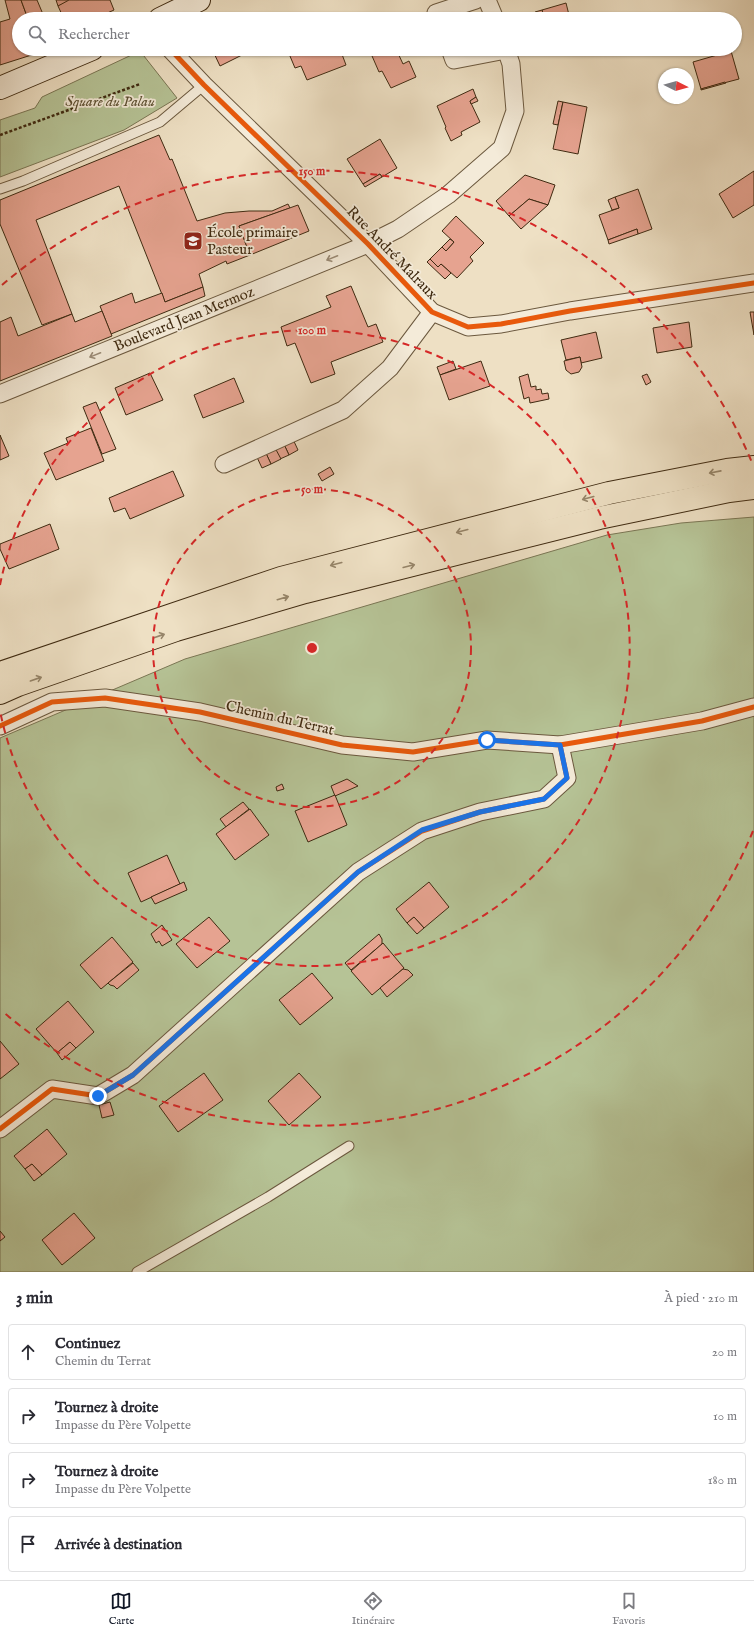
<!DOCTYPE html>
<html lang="fr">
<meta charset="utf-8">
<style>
:root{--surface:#fff;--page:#f7f7f7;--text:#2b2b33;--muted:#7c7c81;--line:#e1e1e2;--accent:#111827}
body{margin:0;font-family:"IM FELL English",serif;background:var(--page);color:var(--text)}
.compass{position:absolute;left:658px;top:68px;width:36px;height:36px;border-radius:50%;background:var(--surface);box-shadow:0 1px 3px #0004;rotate:95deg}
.stop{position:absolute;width:12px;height:12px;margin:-9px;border:3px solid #1a73e8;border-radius:50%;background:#fff}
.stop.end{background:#1a73e8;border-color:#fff;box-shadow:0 1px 4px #0008}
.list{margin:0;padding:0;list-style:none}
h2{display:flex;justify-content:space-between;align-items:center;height:52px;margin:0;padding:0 16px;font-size:17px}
h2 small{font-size:13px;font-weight:400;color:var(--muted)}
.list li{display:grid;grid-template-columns:26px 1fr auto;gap:12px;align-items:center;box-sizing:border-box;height:56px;margin:0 8px 8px;padding:0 8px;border:1px solid var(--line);border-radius:4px}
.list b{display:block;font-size:15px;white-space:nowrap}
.list p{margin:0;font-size:13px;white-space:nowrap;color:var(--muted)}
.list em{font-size:13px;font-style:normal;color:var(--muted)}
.icon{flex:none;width:22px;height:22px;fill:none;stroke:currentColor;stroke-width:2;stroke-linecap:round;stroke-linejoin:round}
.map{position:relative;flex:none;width:754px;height:1272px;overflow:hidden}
.search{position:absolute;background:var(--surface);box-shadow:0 1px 3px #0004;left:12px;right:12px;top:12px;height:44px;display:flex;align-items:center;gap:10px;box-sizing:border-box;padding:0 14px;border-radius:22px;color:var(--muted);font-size:15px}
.sheet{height:308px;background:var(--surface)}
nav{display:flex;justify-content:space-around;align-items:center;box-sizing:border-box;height:56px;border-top:1px solid var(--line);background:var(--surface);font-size:11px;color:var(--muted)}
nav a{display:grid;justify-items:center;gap:2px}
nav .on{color:var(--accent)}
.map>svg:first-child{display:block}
</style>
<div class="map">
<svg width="754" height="1272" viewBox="0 0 754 1272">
<rect width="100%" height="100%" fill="#eee0c4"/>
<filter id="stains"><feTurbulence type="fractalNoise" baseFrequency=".005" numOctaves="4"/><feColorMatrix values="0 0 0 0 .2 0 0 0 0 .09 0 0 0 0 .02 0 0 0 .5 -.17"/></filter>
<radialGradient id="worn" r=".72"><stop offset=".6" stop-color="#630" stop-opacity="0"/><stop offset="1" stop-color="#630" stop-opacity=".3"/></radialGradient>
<g fill="#b6c396" stroke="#7a7654">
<path d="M140,51L177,98L124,130L0,177V120L35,108L42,97Z"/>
<path d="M754,517V1272H0V738L185,659L607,535L681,523Z"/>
</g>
<g fill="#e6a390" stroke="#3f2a11">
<path d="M5,0H21L28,19H19V49H40L41,52L0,65V22L10,19Z"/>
<path d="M21,0H37L45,19H28Z"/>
<path d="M56,0H69L70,1L58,6Z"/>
<path d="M69,0H110L114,10L94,19H64L58,6Z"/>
<path d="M566,3L570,19H545L542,10Z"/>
<path d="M542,10L545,19H537L535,12Z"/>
<path d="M212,49H254L220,66Z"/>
<path d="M287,49H340L346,65L307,80L301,66L295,68Z"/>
<path d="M369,49H399L400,50L397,51L403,64L409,61L416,77L391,88L382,71L379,72Z"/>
<path d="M731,51L739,79L701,89L693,62Z"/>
<path d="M725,82L726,83L701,90V89Z"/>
<path d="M473,89L476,97L470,101L480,122L461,132L462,135L451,141L445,128L446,127L437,106Z"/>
<path d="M476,97L478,101L471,104L470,101Z"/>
<path d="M558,101L563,102L558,125L553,124Z"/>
<path d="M563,102L587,107L578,154L553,149Z"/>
<path d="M159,135L170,160L172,159L197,221L225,213L249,211H272L288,204L290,208L239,226L250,255L227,264L226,261L199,274L203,287L165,302L119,186L36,220L72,314L42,325L0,224V200Z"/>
<path d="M380,139L397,168L382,177L380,174L363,184L347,159Z"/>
<path d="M754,171V205L733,218L719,194Z"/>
<path d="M380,174L382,177L365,187L363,184Z"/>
<path d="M525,175L555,185L548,205L529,199L509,216L496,201Z"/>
<path d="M638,189L652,229L638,234L637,229L608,240L599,215L619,208L615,197Z"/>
<path d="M615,197L619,208L612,210L608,200Z"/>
<path d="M529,199L548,205L521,229L509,216Z"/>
<path d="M298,205L309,231L250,255L239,226Z"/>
<path d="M456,216L484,243L470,257L473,261L457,278L441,264L438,267L430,259L442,247L446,251L454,242L442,231Z"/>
<path d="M637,229L638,234L609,244L608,240Z"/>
<path d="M450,239L454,242L446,251L442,247Z"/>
<path d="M430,259L438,267L441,264L451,273L445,279L427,262Z"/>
<path d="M351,286L368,327L376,324L383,342L331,362L335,374L311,383L295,343L287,346L281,327L331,307L326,296Z"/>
<path d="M203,287L205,296L111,334L100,306L132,293L135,303L162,293L165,302Z"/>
<path d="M102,311L112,336L0,381V322L11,317L18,336L72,314L75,322Z"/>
<path d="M750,312H754V335Z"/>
<path d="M689,322L692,347L657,353L653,328Z"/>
<path d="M596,332L602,358L581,363L580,357L566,360L561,340Z"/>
<path d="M580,357L582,367L579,372L571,374L566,370L564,361Z"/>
<path d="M453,361L456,369L440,375L437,367Z"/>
<path d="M481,361L490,386L449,400L440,375Z"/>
<path d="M150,373L163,400L126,415L115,388Z"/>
<path d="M528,374L531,387L536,386V390L541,389L542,394L548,393L549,399L530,403L529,397L524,399L519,377Z"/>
<path d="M647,374L651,382L646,385L642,376Z"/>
<path d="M234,378L244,402L203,418L194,395Z"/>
<path d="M96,402L116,449L102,454L83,407Z"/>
<path d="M91,428L104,461L56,480L44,453L68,443L66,438Z"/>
<path d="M0,435L9,456L0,460Z"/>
<path d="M291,435L298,450L289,455L282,440Z"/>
<path d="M282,440L289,455L280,459L273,444Z"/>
<path d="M273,444L281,459L271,464L264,449Z"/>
<path d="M264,449L271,464L262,468L255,453Z"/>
<path d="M330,467L334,474L322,481L318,474Z"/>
<path d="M173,471L184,496L130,519L125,508L114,512L109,498Z"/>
<path d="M50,524L59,549L9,569L0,549V544Z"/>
<path d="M347,779L358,786L335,796L331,786Z"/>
<path d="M282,784L284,789L277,791L276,787Z"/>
<path d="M335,795L347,825L308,842L295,811Z"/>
<path d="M243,802L249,809L226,827L220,819Z"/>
<path d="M250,809L269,835L235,860L216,834Z"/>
<path d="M167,855L180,884L141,902L128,873Z"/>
<path d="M184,882L187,890L155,904L151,897Z"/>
<path d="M429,882L449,907L424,928L414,917L407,923L396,909Z"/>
<path d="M209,917L230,941L197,968L176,944Z"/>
<path d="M414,917L424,928L417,934L407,923Z"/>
<path d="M162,925L172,940L162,946L159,941L156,943L151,934Z"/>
<path d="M379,934L382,939V944L351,970L345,963Z"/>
<path d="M112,937L133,962L101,989L80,965Z"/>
<path d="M383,943L404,968L372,995L351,971Z"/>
<path d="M133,963L139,970L117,989L114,986L110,985L108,983Z"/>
<path d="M403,969L408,970L413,975L387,997L380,988Z"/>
<path d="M312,973L333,998L300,1025L279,1000Z"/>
<path d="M68,1001L94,1032L76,1048L70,1042L57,1053L36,1029Z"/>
<path d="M0,1041L19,1064L0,1079Z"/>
<path d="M70,1042L76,1048L62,1060L57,1053Z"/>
<path d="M204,1073L223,1100L178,1132L159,1106Z"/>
<path d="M299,1073L321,1097L289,1125L268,1101Z"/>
<path d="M110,1102L114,1115L102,1118L99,1105Z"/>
<path d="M47,1129L67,1154L42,1175L32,1164L25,1169L14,1156Z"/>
<path d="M32,1164L42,1175L34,1181L25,1169Z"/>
<path d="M74,1213L95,1238L62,1265L42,1240Z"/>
<path d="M0,1231L5,1237L0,1241Z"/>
</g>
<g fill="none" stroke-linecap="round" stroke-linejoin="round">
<g stroke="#6b583e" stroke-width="11">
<g id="lane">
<path d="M0,189L23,181L160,122L204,85"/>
<path d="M137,1272L268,1197L349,1146"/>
</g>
</g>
<g stroke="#6b583e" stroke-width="19">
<g id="street">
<path d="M487,0L495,19"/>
<path d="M438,19L436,13L476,0"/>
<path d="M170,49L204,85L368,244L432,312L468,327L501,324L570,311L754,283"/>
<path d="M450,49L454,60L506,50"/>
<path d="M0,394L368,244L398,229L448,195L502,148L515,111L511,64L506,49"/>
<path d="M224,464L343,410L390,368L432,312"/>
<path d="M0,726L52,702L105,698L200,712L342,745L413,752L487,740L560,745L702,721L754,707"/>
<path d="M0,1129L52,1089L98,1096L133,1075L358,872L422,831L480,812L544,799L567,778L560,745"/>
</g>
</g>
<g stroke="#3f2a11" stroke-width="24">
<g id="secondary">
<path d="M160,19L199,0"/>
<path d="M0,88L92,49"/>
</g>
</g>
<g stroke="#3f2a11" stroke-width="24">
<g id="highway">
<path d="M0,673L281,578L609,493L727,470L754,467"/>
<path d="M0,693L18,685L176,630L305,592L599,518L729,491L754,488"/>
</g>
</g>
<path stroke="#3f2a11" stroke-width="2.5" stroke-dasharray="3 2" stroke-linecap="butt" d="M0,135L140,84"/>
<use href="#lane" stroke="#f4ebd9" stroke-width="9"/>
<use href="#street" stroke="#f4ebd9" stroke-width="17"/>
<use href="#secondary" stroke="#f4ebd9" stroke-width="22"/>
<use href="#highway" stroke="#eee0c4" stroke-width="22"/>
<g stroke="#f4ebd9" stroke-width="8">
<g id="cycleway">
<path d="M170,49L204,85L368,244L432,312L468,327L501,324L570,311L754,283"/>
<path d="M0,726L52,702L105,698L200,712L342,745L413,752L487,740L560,745L702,721L754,707"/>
<path d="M0,1129L52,1089L98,1096L133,1075L358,872L422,831L480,812L544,799L567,778L560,745"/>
</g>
</g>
<use href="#cycleway" stroke="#e8590c" stroke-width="5"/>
</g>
<defs><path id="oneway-shaft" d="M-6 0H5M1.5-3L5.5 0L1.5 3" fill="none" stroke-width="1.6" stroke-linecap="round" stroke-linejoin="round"/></defs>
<g stroke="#9a8a75">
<use href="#oneway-shaft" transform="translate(332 258) rotate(158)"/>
<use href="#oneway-shaft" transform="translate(95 355) rotate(158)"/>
</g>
<g stroke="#96856a">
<use href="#oneway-shaft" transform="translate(715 472) rotate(169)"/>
<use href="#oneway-shaft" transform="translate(588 498) rotate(165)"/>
<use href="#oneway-shaft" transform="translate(462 531) rotate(165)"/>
<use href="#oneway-shaft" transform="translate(336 564) rotate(165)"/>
<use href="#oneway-shaft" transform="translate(409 566) rotate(-14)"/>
<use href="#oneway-shaft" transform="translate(283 598) rotate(-16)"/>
<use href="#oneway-shaft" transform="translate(159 636) rotate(-19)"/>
<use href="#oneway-shaft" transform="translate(36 679) rotate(-19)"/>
</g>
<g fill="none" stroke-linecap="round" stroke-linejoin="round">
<path stroke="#1a73e8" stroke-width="5" d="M98,1096L133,1075L358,872L422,830L480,812L544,799L567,778L560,745L487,740"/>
</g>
<g fill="none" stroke="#d62828" stroke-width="2" stroke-dasharray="7 5">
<circle cx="312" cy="648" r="159"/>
<path d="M0 585A318 318 0 1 1 0 711"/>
<path d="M753 831A477 477 0 0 1 2 1011M2 285A477 477 0 0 1 753 465"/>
</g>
<defs>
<g id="school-square" transform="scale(1)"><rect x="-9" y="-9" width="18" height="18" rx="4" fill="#8f2418" stroke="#f4ebd9"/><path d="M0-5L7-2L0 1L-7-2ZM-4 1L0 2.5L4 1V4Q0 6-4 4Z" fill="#fff"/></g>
</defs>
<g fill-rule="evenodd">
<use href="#school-square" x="193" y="241"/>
</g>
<g text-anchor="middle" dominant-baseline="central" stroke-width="3.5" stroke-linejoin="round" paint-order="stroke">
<g font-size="15" font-style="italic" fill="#5d5032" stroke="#f4ebd9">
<text x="110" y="101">Square du Palau</text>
</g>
<g font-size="15" fill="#3f2a11" stroke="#f4ebd9" text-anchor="start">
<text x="207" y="232">École primaire<tspan x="207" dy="17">Pasteur</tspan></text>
</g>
<g font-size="15" fill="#3f2a11" stroke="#f4ebd9">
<text transform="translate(392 253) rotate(46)">Rue André Malraux</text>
<text transform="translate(184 319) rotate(-22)">Boulevard Jean Mermoz</text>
<text transform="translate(280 718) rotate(13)">Chemin du Terrat</text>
</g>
</g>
<circle cx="312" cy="648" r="6" fill="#d62828" stroke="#f4ebd9" stroke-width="2"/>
<g font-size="12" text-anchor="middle" font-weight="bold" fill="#d62828" stroke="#f4ebd9" stroke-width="3.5" stroke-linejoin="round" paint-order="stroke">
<text x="312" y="175">150 m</text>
<text x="312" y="334">100 m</text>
<text x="312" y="493">50 m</text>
</g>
<rect width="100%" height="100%" filter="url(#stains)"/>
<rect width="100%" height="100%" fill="url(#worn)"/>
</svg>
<svg class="compass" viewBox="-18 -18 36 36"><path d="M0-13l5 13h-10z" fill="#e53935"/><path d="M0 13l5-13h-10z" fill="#7c7c81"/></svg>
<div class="stop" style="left:487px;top:740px"></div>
<div class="stop end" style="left:98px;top:1096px"></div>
<div class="search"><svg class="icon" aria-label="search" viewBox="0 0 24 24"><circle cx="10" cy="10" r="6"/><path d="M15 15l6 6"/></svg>Rechercher</div>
</div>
<section class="sheet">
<h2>3 min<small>À pied · 210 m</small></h2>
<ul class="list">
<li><svg class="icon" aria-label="ahead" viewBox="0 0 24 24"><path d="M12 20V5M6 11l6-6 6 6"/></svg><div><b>Continuez</b><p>Chemin du Terrat</p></div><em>20 m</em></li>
<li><svg class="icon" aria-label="right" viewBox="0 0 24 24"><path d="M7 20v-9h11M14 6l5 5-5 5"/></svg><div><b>Tournez à droite</b><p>Impasse du Père Volpette</p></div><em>10 m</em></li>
<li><svg class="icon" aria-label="right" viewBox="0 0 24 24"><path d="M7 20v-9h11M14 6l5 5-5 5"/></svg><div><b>Tournez à droite</b><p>Impasse du Père Volpette</p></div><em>180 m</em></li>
<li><svg class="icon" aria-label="arrive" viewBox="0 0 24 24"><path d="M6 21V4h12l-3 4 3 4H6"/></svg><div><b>Arrivée à destination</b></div></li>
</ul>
</section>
<nav>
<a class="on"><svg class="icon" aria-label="map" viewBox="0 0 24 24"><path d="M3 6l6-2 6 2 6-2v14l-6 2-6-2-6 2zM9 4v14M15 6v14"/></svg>Carte</a>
<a><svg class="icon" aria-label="directions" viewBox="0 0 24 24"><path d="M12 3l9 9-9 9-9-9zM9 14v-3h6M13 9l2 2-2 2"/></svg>Itinéraire</a>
<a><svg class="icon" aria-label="saved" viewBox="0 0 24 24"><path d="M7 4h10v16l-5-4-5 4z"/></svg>Favoris</a>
</nav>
